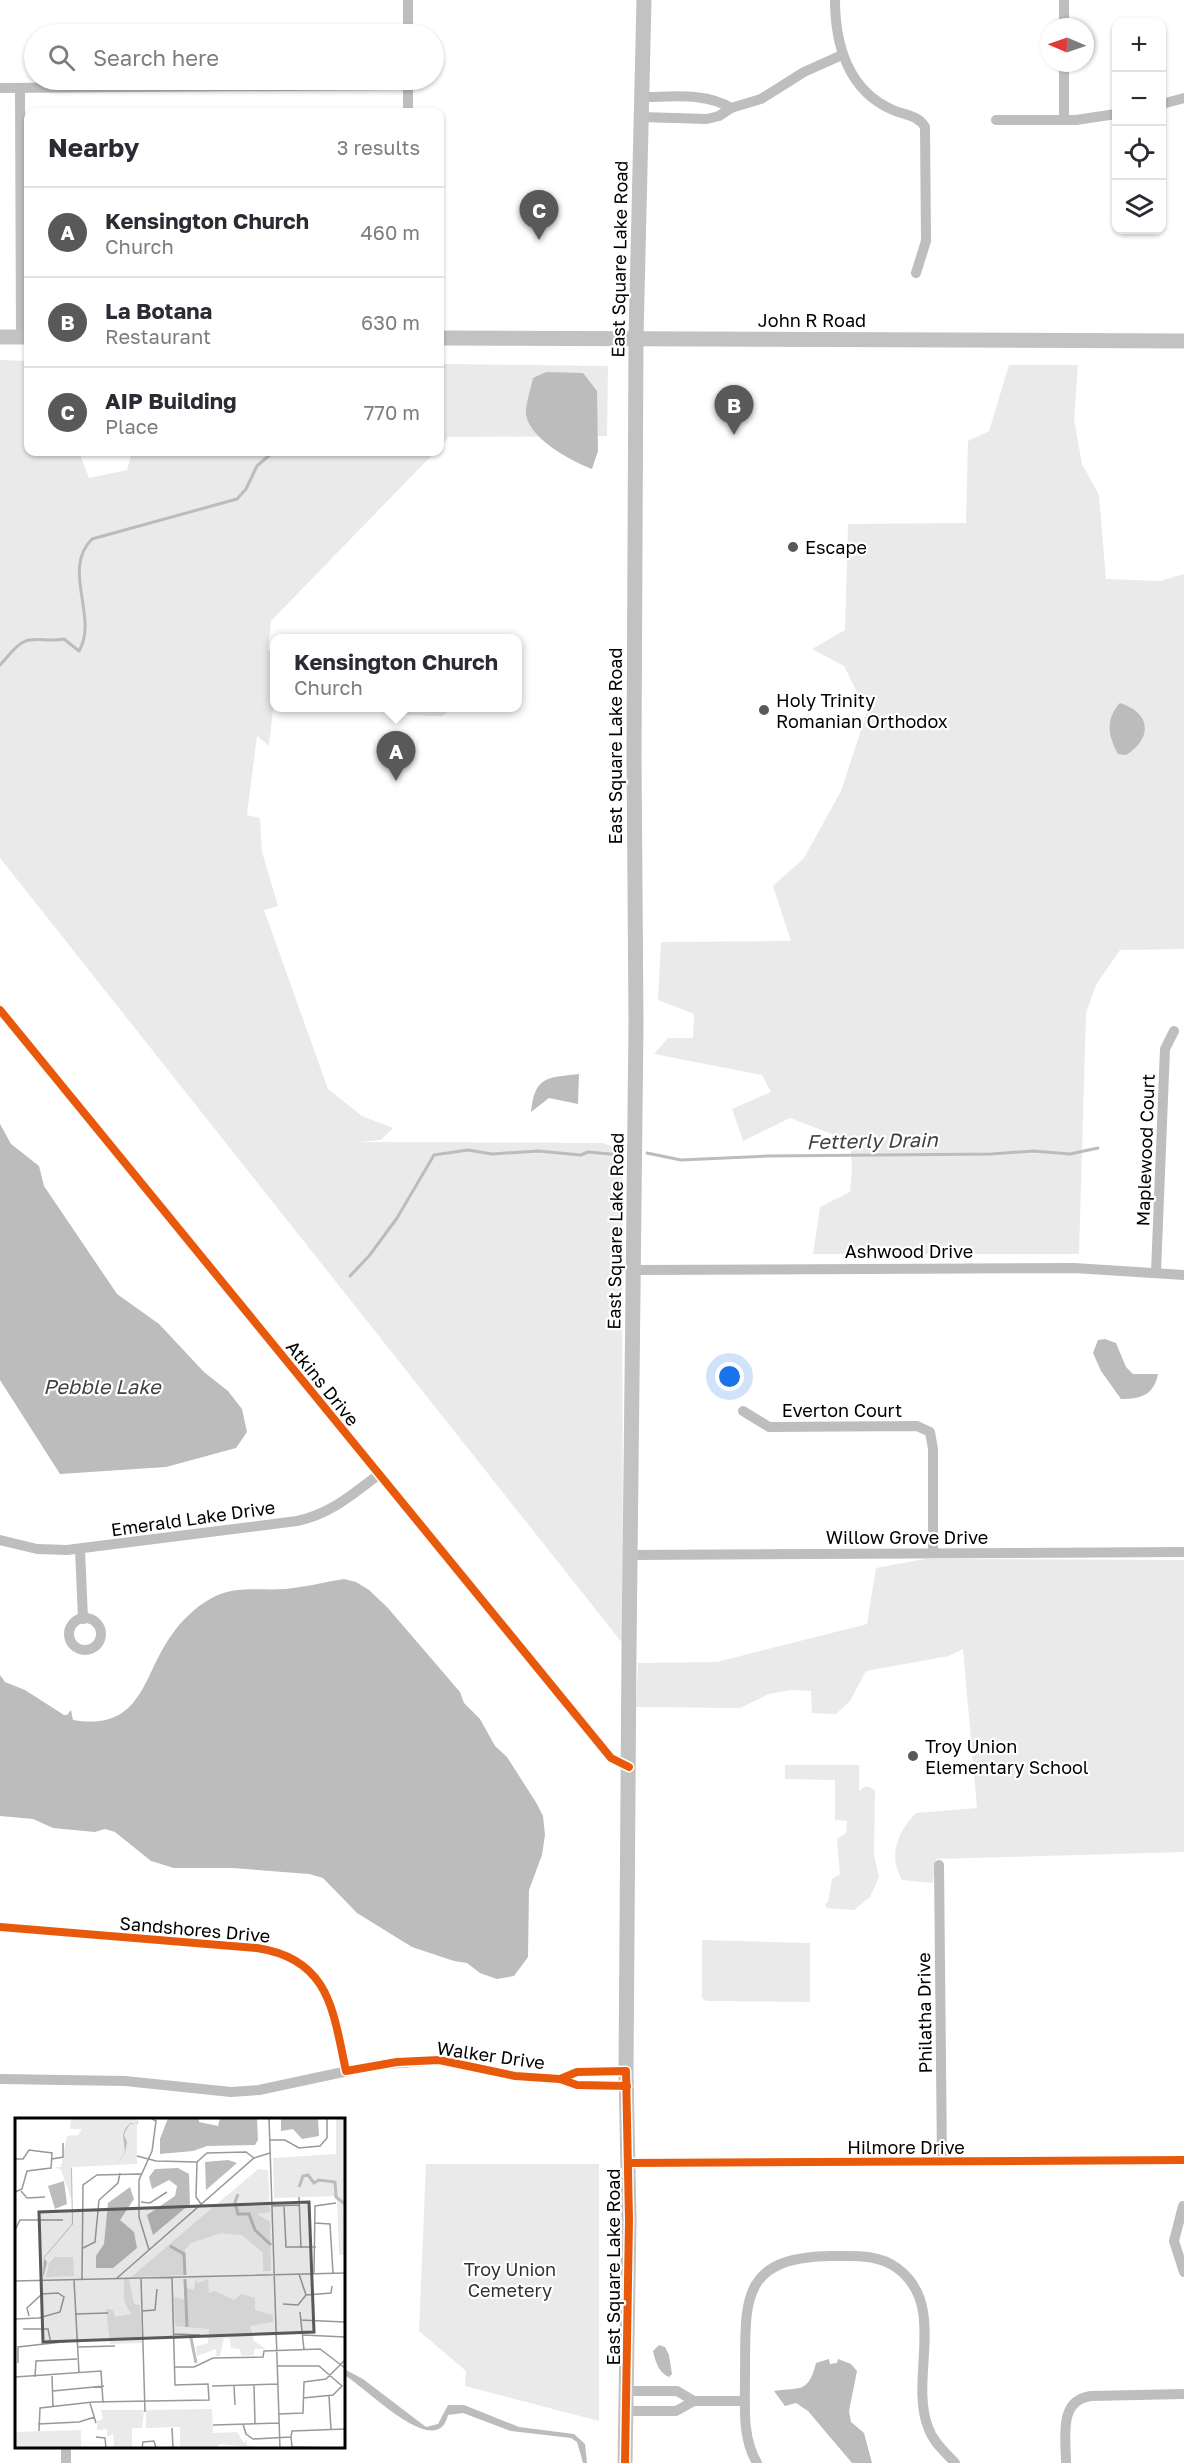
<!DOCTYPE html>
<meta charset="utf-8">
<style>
:root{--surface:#fff;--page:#f2f2f3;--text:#2b2b33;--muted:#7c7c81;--line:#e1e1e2;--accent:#595959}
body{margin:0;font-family:"Golos Text",sans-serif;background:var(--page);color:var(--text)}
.controls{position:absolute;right:18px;top:18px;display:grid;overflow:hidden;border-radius:12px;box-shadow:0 2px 4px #0004}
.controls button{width:54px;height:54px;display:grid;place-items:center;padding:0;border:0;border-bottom:2px solid var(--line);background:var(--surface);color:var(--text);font:30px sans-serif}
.compass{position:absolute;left:1040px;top:18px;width:54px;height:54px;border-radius:50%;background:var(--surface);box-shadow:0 2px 4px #0004;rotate:272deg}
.you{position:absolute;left:730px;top:1377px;width:21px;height:21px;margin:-15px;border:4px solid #fff;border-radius:50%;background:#1a73e8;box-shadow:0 0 0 9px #1a73e833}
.badge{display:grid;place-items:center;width:39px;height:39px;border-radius:50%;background:var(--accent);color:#fff;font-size:20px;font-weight:700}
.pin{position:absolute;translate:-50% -50px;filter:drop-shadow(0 2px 3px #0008)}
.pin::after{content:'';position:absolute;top:32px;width:21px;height:18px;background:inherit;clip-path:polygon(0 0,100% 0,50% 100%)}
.popup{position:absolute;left:270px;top:634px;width:252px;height:78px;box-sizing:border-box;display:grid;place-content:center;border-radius:12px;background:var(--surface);filter:drop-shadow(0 2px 4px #0005);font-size:20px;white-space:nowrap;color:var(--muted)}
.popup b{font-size:22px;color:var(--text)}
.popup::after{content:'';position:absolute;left:50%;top:100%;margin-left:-12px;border:12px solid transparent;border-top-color:var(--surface)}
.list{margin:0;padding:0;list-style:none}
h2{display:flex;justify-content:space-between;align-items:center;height:78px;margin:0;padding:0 24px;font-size:26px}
h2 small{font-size:20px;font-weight:400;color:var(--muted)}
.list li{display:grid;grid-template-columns:39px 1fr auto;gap:18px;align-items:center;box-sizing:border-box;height:90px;padding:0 24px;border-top:2px solid var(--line)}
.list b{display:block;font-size:22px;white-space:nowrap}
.list p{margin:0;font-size:20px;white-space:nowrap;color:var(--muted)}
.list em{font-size:20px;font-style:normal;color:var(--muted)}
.icon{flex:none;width:33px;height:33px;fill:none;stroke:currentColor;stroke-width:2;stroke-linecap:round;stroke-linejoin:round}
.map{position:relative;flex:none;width:1184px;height:2463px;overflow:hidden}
.search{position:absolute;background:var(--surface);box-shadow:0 2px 4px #0004;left:24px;top:24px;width:420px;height:66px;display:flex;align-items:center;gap:15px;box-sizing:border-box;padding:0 21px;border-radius:33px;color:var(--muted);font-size:22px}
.panel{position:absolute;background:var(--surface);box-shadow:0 2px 4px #0004;left:24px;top:108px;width:420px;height:348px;border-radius:12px}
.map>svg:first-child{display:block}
</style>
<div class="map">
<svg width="1184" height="2463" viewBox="0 0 1184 2463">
<rect width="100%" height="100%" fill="#fff"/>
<g fill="#eaeaea">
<path d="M0,360L28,361V452H79L89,478L127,470L132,452H435L271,621L268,650L274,653V701L269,746L257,736L247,815L260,818L262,852L278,906L264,910L328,1089L362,1116L393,1128L381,1140L360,1142L603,1143L622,1150L623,1644L0,858Z"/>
<path d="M440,364L608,366L607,436L449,437L440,447Z"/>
<path d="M1009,365H1078L1074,419L1082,464L1099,495L1106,579L1160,581L1184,574V949L1120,950L1096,985L1086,1013L1079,1254H813L820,1207L850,1192L852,1170L850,1141L790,1118L743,1141L732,1109L771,1092L762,1075L654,1054L668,1038H693L694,1014L658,1000L661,942L791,941L773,886L804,858L841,791L867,712L844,666L812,649L845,630L848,524L966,523L968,441L989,431Z"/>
<path d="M384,708H453L442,716L405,715Z"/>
<path d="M925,1559L1184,1560V1852L936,1859L933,1883L902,1880C888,1855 897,1833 916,1813L977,1808L963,1649L949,1656L866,1671L850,1701L836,1714L812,1713L811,1691L791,1690L769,1694L740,1708L636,1707L638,1663L717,1662L867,1624L876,1568Z"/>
<path d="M785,1765H859V1791L866,1786L875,1790L874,1855L879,1877L870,1897L854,1910L827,1908L825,1904L828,1902L832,1879L840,1874L837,1839L846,1833L847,1821L835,1820V1780L785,1779Z"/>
<path d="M702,1940L810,1943V2002L706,2001L702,1998Z"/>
<path d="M426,2164H599V2421L465,2386L466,2371L419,2331Z"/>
</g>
<g fill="#bcbcbc">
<path d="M546,372L583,373L597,391L598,451L592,469C571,461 524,436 526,410C527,400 531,388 533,378Z"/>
<path d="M1120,703C1151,713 1153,738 1126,755L1118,754C1108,736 1105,719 1120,703Z"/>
<path d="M579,1074L578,1104L549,1098L531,1112C535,1076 546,1078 579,1074Z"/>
<path d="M0,1124L11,1144L39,1166L44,1186L117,1294L159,1324L204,1372L228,1391L242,1409L247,1432L236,1448L166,1467L60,1474L0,1380Z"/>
<path d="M1105,1339L1116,1343L1126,1367L1133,1374H1158C1154,1395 1141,1399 1121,1399L1101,1371L1093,1353L1098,1340Z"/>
<path d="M344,1579L356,1582L369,1590L387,1607L460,1692L464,1703L480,1719L495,1746L507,1757L537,1804L543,1816L545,1835L542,1855L529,1890L528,1957L514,1976L497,1979L480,1973L467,1963L454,1961L412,1947L357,1913L323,1878L309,1874L233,1868H174L151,1861L115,1832L105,1829L95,1832L53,1828L33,1819L0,1816V1675L5,1682L25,1690L64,1715H67L71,1710L73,1720C144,1732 142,1674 173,1633C182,1620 196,1607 210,1599C234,1585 260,1591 286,1589C305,1587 325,1582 344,1579Z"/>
<path d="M659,2345L665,2347L669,2355L672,2374L669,2377C659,2373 655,2361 653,2351Z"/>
<path d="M829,2359L830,2364L837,2363L838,2359L851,2364L857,2371L849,2411L851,2422L864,2433L872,2463H852L808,2411L796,2403L785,2406L774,2391C800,2387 808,2394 816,2363Z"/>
<path d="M344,2369L363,2379L426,2427L438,2424L448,2405H464L519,2427L574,2434L585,2444L587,2463H583L577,2442L571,2438L511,2431L463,2413L448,2415C437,2463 364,2385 344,2375Z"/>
</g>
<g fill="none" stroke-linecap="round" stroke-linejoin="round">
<g stroke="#bcbcbc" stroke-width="3">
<path d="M0,665C8,657 18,641 30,640C41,638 50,642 64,639L79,651C99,617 61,570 92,539L237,499L246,489L257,466L273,452"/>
<path d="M647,1153L681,1160L768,1156L991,1154L1033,1151L1070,1154L1098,1148"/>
<path d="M350,1276L369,1256L397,1218L434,1155L468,1150L492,1154L538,1151L581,1155L588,1152L622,1155"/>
</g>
<g stroke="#bebebe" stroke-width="10">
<path d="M835,0C835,44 848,91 893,110C904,115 918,115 925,127L926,241L916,273"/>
<path d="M1064,0V27"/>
<path d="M408,34V0"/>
<path d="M1064,63V120"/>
<path d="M408,80V112"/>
<path d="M0,88L408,85"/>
<path d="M20,89L21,337"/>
<path d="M642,97C671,97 706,92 731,108"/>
<path d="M1162,104L1184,98"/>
<path d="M641,117L707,119L719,116L731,108L761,99L804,72L842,55"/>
<path d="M996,120H1076L1116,114"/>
<path d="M0,1010L611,1758L629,1767"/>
<path d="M633,1270L1074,1268L1184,1275"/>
<path d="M1156,1272L1165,1049L1174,1031"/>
<path d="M743,1411L769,1427L917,1426L930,1432L933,1449V1553"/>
<path d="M0,1540L37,1549L67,1550L297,1521C330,1514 352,1495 378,1475"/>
<path d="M80,1549L83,1619"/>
<path d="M630,1555L1184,1552"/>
<circle cx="85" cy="1634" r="16"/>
<path d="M939,1865L942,2161"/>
<path d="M0,1927L257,1948C330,1959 333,2011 346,2071"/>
<path d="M0,2079L125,2081L231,2092L259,2090L376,2065L439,2060L515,2076L560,2079L577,2085L627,2086"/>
<path d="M560,2079L577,2072L626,2071"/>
<path d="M628,2163L1184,2160"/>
<path d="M1183,2206L1174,2241L1184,2272"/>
<path d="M694,2401H745"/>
<path d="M626,2411H676L694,2401L677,2391H627"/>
<path d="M66,2463V2446"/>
<path d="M757,2463C742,2438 745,2407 745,2379C746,2303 737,2257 832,2256C854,2256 878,2254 897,2268C948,2305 909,2378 928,2427C933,2442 945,2452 955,2463"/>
<path d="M1066,2463C1066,2438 1058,2400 1091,2396L1184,2394"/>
</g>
<g stroke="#c2c2c2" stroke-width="15">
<path d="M0,337H28"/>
<path d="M440,338L1184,341"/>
<path d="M625,2463L629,2220L626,2071L629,1651L636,1023L634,754L636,338L644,0"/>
</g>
<g stroke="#fff" stroke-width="11">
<g id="cycleway">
<path d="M0,1010L611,1758L629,1767"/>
<path d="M0,1927L257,1948C330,1959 333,2011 346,2071L397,2062L439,2060L515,2076L560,2079L577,2085L627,2086"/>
<path d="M560,2079L577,2072L626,2071L629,2220L625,2463"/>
<path d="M628,2163L1184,2160"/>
</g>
</g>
<use href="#cycleway" stroke="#e8590c" stroke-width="8"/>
</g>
<g fill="#595959" stroke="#fff" stroke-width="2">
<circle cx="793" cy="547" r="6"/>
<circle cx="764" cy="710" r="6"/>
<circle cx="913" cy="1756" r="6"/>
</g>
<g text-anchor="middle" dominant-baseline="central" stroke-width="4.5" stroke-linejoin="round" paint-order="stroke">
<g font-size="18" fill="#000" stroke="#fff">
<text transform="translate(619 259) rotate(-89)">East Square Lake Road</text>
<text x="812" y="320">John R Road</text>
<text transform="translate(615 746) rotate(-90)">East Square Lake Road</text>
<text transform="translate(1145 1150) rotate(-88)">Maplewood Court</text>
<text transform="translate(615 1231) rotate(-89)">East Square Lake Road</text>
<text x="909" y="1251">Ashwood Drive</text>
<text transform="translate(323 1383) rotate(51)">Atkins Drive</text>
<text x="842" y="1410">Everton Court</text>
<text transform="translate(193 1518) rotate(-8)">Emerald Lake Drive</text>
<text x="907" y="1537">Willow Grove Drive</text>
<text transform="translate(195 1929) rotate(5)">Sandshores Drive</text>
<text transform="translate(924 2013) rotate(-91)">Philatha Drive</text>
<text transform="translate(491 2055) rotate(8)">Walker Drive</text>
<text x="906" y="2147">Hilmore Drive</text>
<text transform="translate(613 2267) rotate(-90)">East Square Lake Road</text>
</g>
<g font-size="18" fill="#000" stroke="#fff" text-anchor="start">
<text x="805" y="547">Escape</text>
<text x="776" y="700">Holy Trinity<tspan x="776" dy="21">Romanian Orthodox</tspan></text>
<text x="925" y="1746">Troy Union<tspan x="925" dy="21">Elementary School</tspan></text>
</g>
<g font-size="18" fill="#303030" stroke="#fff">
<text x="510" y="2269">Troy Union<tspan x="510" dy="21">Cemetery</tspan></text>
</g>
<g font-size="20" font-style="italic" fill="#414141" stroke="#fff">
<text transform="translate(872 1140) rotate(-1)">Fetterly Drain</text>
<text x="102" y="1386">Pebble Lake</text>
</g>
</g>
<g transform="translate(15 2118)">
<rect width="330" height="330" fill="#fff"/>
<path d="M56,0H122V46L57,49V83L46,52L40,49H46L52,18L63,17L67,11H55ZM321,0H330V137H324L322,78L259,80L258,40L321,36ZM243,51L253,52L255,94L242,96L255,104L256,153H248V135L227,117L206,115L176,125L170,131V157L116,159ZM40,139H58L59,158L31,159L34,145ZM181,160L183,165L193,161L194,175L200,173L219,182L226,176L240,180V192L258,197V204L235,208L239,223L251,231H239V237L226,238L225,231L216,230L215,221L209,220L205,238H201V231L182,238L181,228L193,225L194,211L160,208L159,179L172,182V170L179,172ZM109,161H114L119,186L125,187L127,225L95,226L91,191L98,192L100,199L116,196L109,183ZM197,291L198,315L222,314L229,325L233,321L231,327L243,330L205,326L200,330H165V309L131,310V292ZM86,292H129L127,310H117V330H99L98,316L92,319V311L82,312V303L88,301ZM66,312V330H1L0,314Z" fill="#eaeaea"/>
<path d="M123,0V6H115L111,12L109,17L112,24L110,35L101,48L57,50L58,106L29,140L32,144L29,157L20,159L17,173L0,188L17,173L20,159L28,157L29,139L57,106L56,50L101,48L110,34L108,17L110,11L115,5L122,6ZM153,0H184V4L203,8L205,0H242L243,22L240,27L192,28L178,33L145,36V21ZM266,0H303L304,18L287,21L278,11L266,13ZM213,42L222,45L191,72L190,44ZM163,50L174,56L175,86L138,117L132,97L160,78L162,68L154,62L137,71L134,59L140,51ZM49,63L52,86L40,91L33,68ZM115,69L119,81L105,102L119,114L122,130L98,150H81V138L89,126L93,85Z" fill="#bcbcbc"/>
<path fill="none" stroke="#bcbcbc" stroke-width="3" d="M284,69L288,58L293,57L299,65L304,62L320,64L321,79L330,86M223,76L220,84L223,96H234L240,112L256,127M155,128L169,136L170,157M170,161L172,209M176,220L181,245"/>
<path fill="none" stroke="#999" stroke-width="1.5" d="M254,0L265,330M255,22H270L284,30L305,28L312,20V0M122,38L141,43L182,44M0,41H8L14,32L37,35L36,50L12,53L7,71L0,74M37,41L48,39V25M182,44L192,35L231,34L239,40M182,44L181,79L186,86M6,73L12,80L30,79M284,79L286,130M126,84L135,85L152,74M257,88L284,87M269,88L271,129H301M300,105L315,106L318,155M0,112L5,102H48M68,130L80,124L84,82L103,65L105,55M134,132L124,99V62L137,33L141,3L136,0M299,155L300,88L321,85M284,156L291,177M102,160L239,40L255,35M126,160L130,294M67,161L68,67L82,57L126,56M59,162L64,255M0,163L330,155M268,186L283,187L291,177L316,175L317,168M127,193L140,192L142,171M285,194L289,232M60,196L93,195M0,201L24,200L45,194L49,179L43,175L27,176L12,190L14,198M285,202L330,204M8,211H33L36,226M159,216L185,217M288,217L330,219M62,229L100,228M3,245V229L56,223M263,248H304L327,268L318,277L288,280M159,249H179L198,240L248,239L249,233L305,231L330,250M37,258L38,289M0,259L86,253L88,285M20,259L21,243L62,241M239,267L240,306M197,268L263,266M219,268L220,287M38,273L89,268M314,278L316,312M75,285L81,305M264,296L288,295L289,264L311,261L330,242M23,306L64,304L80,299M228,306L231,316L238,321L276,319M198,307L264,305M157,310L158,330M24,313L25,290L78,284L194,282L193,266L160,267L157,159M81,319L90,320L91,330M276,319L277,313L330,311M276,319L277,329L318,330M127,330L128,324L139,323L141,330"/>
<path fill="#595959" fill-opacity="0.15" stroke="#595959" stroke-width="3" d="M294,84L299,214L28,224L24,94Z"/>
<rect width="330" height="330" fill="none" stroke="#000" stroke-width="3"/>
</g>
</svg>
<div class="controls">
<button>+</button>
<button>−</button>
<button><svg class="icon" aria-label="locate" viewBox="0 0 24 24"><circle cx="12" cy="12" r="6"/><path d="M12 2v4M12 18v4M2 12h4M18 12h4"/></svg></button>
<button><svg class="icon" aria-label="layers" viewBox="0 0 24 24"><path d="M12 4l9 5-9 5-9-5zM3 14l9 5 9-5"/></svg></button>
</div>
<svg class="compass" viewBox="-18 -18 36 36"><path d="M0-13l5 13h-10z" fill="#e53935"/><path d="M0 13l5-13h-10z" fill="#7c7c81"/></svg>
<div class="you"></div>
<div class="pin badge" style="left:396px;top:781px">A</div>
<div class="popup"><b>Kensington Church</b>Church</div>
<div class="pin badge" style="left:734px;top:435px">B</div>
<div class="pin badge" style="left:539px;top:240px">C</div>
<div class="search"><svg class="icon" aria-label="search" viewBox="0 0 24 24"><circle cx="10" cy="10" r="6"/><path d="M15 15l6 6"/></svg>Search here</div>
<section class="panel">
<h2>Nearby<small>3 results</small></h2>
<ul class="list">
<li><span class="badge">A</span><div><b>Kensington Church</b><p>Church</p></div><em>460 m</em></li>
<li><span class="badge">B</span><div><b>La Botana</b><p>Restaurant</p></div><em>630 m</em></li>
<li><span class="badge">C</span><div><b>AIP Building</b><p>Place</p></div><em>770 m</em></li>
</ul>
</section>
</div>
